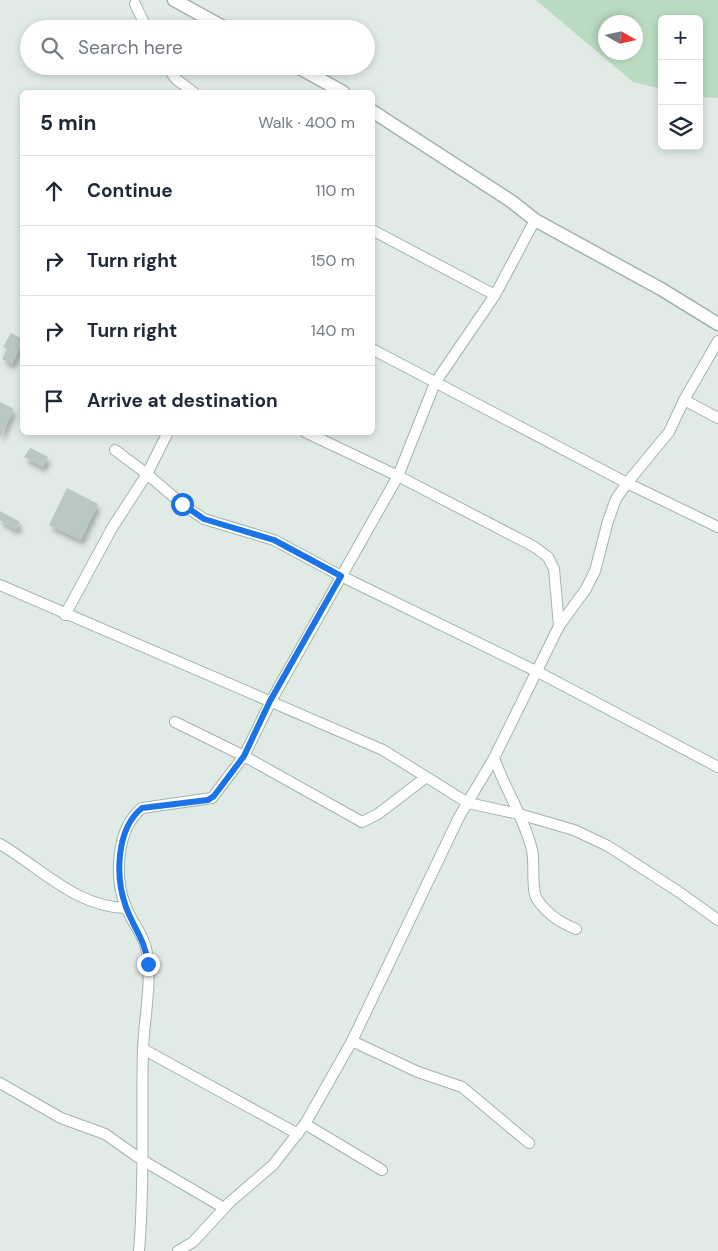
<!DOCTYPE html>
<meta charset="utf-8">
<style>
:root{--surface:#fff;--page:#f2f2f3;--text:#1f2937;--muted:#747a83;--line:#e0e1e3}
body{margin:0;font-family:"DM Sans",sans-serif;background:var(--page);color:var(--text)}
.controls{position:absolute;right:15px;top:15px;display:grid;overflow:hidden;border-radius:8px;box-shadow:0 2px 8px #0003}
.controls button{width:45px;height:45px;display:grid;place-items:center;padding:0;border:0;border-bottom:1px solid var(--line);background:var(--surface);color:var(--text);font:25px sans-serif}
.compass{position:absolute;left:598px;top:15px;width:45px;height:45px;border-radius:50%;background:var(--surface);box-shadow:0 2px 8px #0003;rotate:99deg}
.stop{position:absolute;width:15px;height:15px;margin:-11px;border:4px solid #1a73e8;border-radius:50%;background:#fff}
.stop.end{background:#1a73e8;border-color:#fff;box-shadow:0 1px 5px #0008}
.list{margin:0;padding:0;list-style:none}
h2{display:flex;justify-content:space-between;align-items:center;height:65px;margin:0;padding:0 20px;font-size:21px}
h2 small{font-size:16px;font-weight:400;color:var(--muted)}
.list li{display:grid;grid-template-columns:32px 1fr auto;gap:15px;align-items:center;box-sizing:border-box;height:70px;padding:0 20px;border-top:1px solid var(--line)}
.list b{display:block;font-size:19px;white-space:nowrap}
.list em{font-size:16px;font-style:normal;color:var(--muted)}
.icon{flex:none;width:28px;height:28px;fill:none;stroke:currentColor;stroke-width:2;stroke-linecap:round;stroke-linejoin:round}
.map{position:relative;flex:none;width:718px;height:1251px;overflow:hidden}
.search{position:absolute;background:var(--surface);box-shadow:0 2px 8px #0003;left:20px;top:20px;width:355px;height:55px;display:flex;align-items:center;gap:12px;box-sizing:border-box;padding:0 18px;border-radius:28px;color:var(--muted);font-size:19px}
.panel{position:absolute;background:var(--surface);box-shadow:0 2px 8px #0003;left:20px;top:90px;width:355px;height:345px;border-radius:8px}
.map>svg:first-child{display:block}
</style>
<div class="map">
<svg width="718" height="1251" viewBox="0 0 718 1251">
<defs>
<filter id="shadow"><feDropShadow dx="3" dy="5.5" stdDeviation="2.5" flood-color="#0004"/></filter>
</defs>
<rect width="100%" height="100%" fill="#e1ebe6"/>
<path fill="#badbc1" fill-rule="evenodd" d="M536,0H718V98L699,97V19H662V89L633,82ZM606,22H636V52H606Z"/>
<g fill="#b9c8c1" filter="url(#shadow)">
<path d="M11,333L22,339V344L12,364L2,359L7,349L3,347Z"/>
<path d="M0,402L14,409L0,438Z"/>
<path d="M30,448L48,457L43,467L24,457Z"/>
<path d="M67,488L98,504L81,540L49,525Z"/>
<path d="M0,511L20,522L16,530L0,520Z"/>
</g>
<g fill="none" stroke-linecap="round" stroke-linejoin="round">
<g stroke="#a4b3ac" stroke-width="12">
<g id="minor">
<path d="M135,4L147,29"/>
<path d="M166,66L176,79L193,92"/>
<path d="M372,230L495,295"/>
<path d="M718,341L684,400L669,432L627,483L718,527"/>
<path d="M372,349L627,483L616,499L608,521L595,571L586,589L559,626L494,758L459,817L352,1041L305,1124L382,1170"/>
<path d="M684,400L718,418"/>
<path d="M305,432L398,476L533,546L548,557L554,569L559,626"/>
<path d="M115,450L147,474L168,432"/>
<path d="M0,585L383,750L468,803L519,814L574,830L608,846L679,892L718,920"/>
<path d="M65,615L112,528L147,474L182,504L204,519L274,540L341,576L538,672L718,767"/>
<path d="M175,722L244,756L271,701L398,476L435,383L495,295L535,220"/>
<path d="M494,758C505,789 524,817 532,850C535,862 531,890 537,899C546,913 561,923 576,929"/>
<path d="M0,844C41,868 76,907 126,908"/>
<path d="M352,1041L418,1072L462,1087L529,1143"/>
<path d="M143,1049L298,1134"/>
<path d="M0,1083L61,1118L105,1134L142,1160L224,1208"/>
<path d="M139,1251C145,1184 141,1117 143,1050C144,1017 153,980 146,948C143,934 131,921 126,907C114,878 116,829 142,808L212,798L244,756L362,822L378,814L425,778"/>
<path d="M178,1251L193,1242L230,1202L273,1165L305,1124"/>
</g>
</g>
<g stroke="#a4b3ac" stroke-width="15">
<g id="tertiary">
<path d="M174,0L227,29"/>
<path d="M296,66L343,92"/>
<path d="M372,111L511,201L535,220L661,289L718,324"/>
</g>
</g>
<use href="#minor" stroke="#fff" stroke-width="10"/>
<use href="#tertiary" stroke="#fff" stroke-width="12"/>
</g>
<g fill="none" stroke-linecap="round" stroke-linejoin="round">
<path stroke="#1a73e8" stroke-width="6" d="M148,964C145,939 134,929 126,907C115,877 116,829 142,808L208,800L214,796L244,756L270,701L341,576L274,540L204,519L182,504"/>
</g>
</svg>
<div class="controls">
<button>+</button>
<button>−</button>
<button><svg class="icon" aria-label="layers" viewBox="0 0 24 24"><path d="M12 4l9 5-9 5-9-5zM3 14l9 5 9-5"/></svg></button>
</div>
<svg class="compass" viewBox="-18 -18 36 36"><path d="M0-13l5 13h-10z" fill="#e53935"/><path d="M0 13l5-13h-10z" fill="#747a83"/></svg>
<div class="stop" style="left:182px;top:504px"></div>
<div class="stop end" style="left:148px;top:964px"></div>
<div class="search"><svg class="icon" aria-label="search" viewBox="0 0 24 24"><circle cx="10" cy="10" r="6"/><path d="M15 15l6 6"/></svg>Search here</div>
<section class="panel">
<h2>5 min<small>Walk · 400 m</small></h2>
<ul class="list">
<li><svg class="icon" aria-label="ahead" viewBox="0 0 24 24"><path d="M12 20V5M6 11l6-6 6 6"/></svg><div><b>Continue</b></div><em>110 m</em></li>
<li><svg class="icon" aria-label="right" viewBox="0 0 24 24"><path d="M7 20v-9h11M14 6l5 5-5 5"/></svg><div><b>Turn right</b></div><em>150 m</em></li>
<li><svg class="icon" aria-label="right" viewBox="0 0 24 24"><path d="M7 20v-9h11M14 6l5 5-5 5"/></svg><div><b>Turn right</b></div><em>140 m</em></li>
<li><svg class="icon" aria-label="arrive" viewBox="0 0 24 24"><path d="M6 21V4h12l-3 4 3 4H6"/></svg><div><b>Arrive at destination</b></div></li>
</ul>
</section>
</div>
